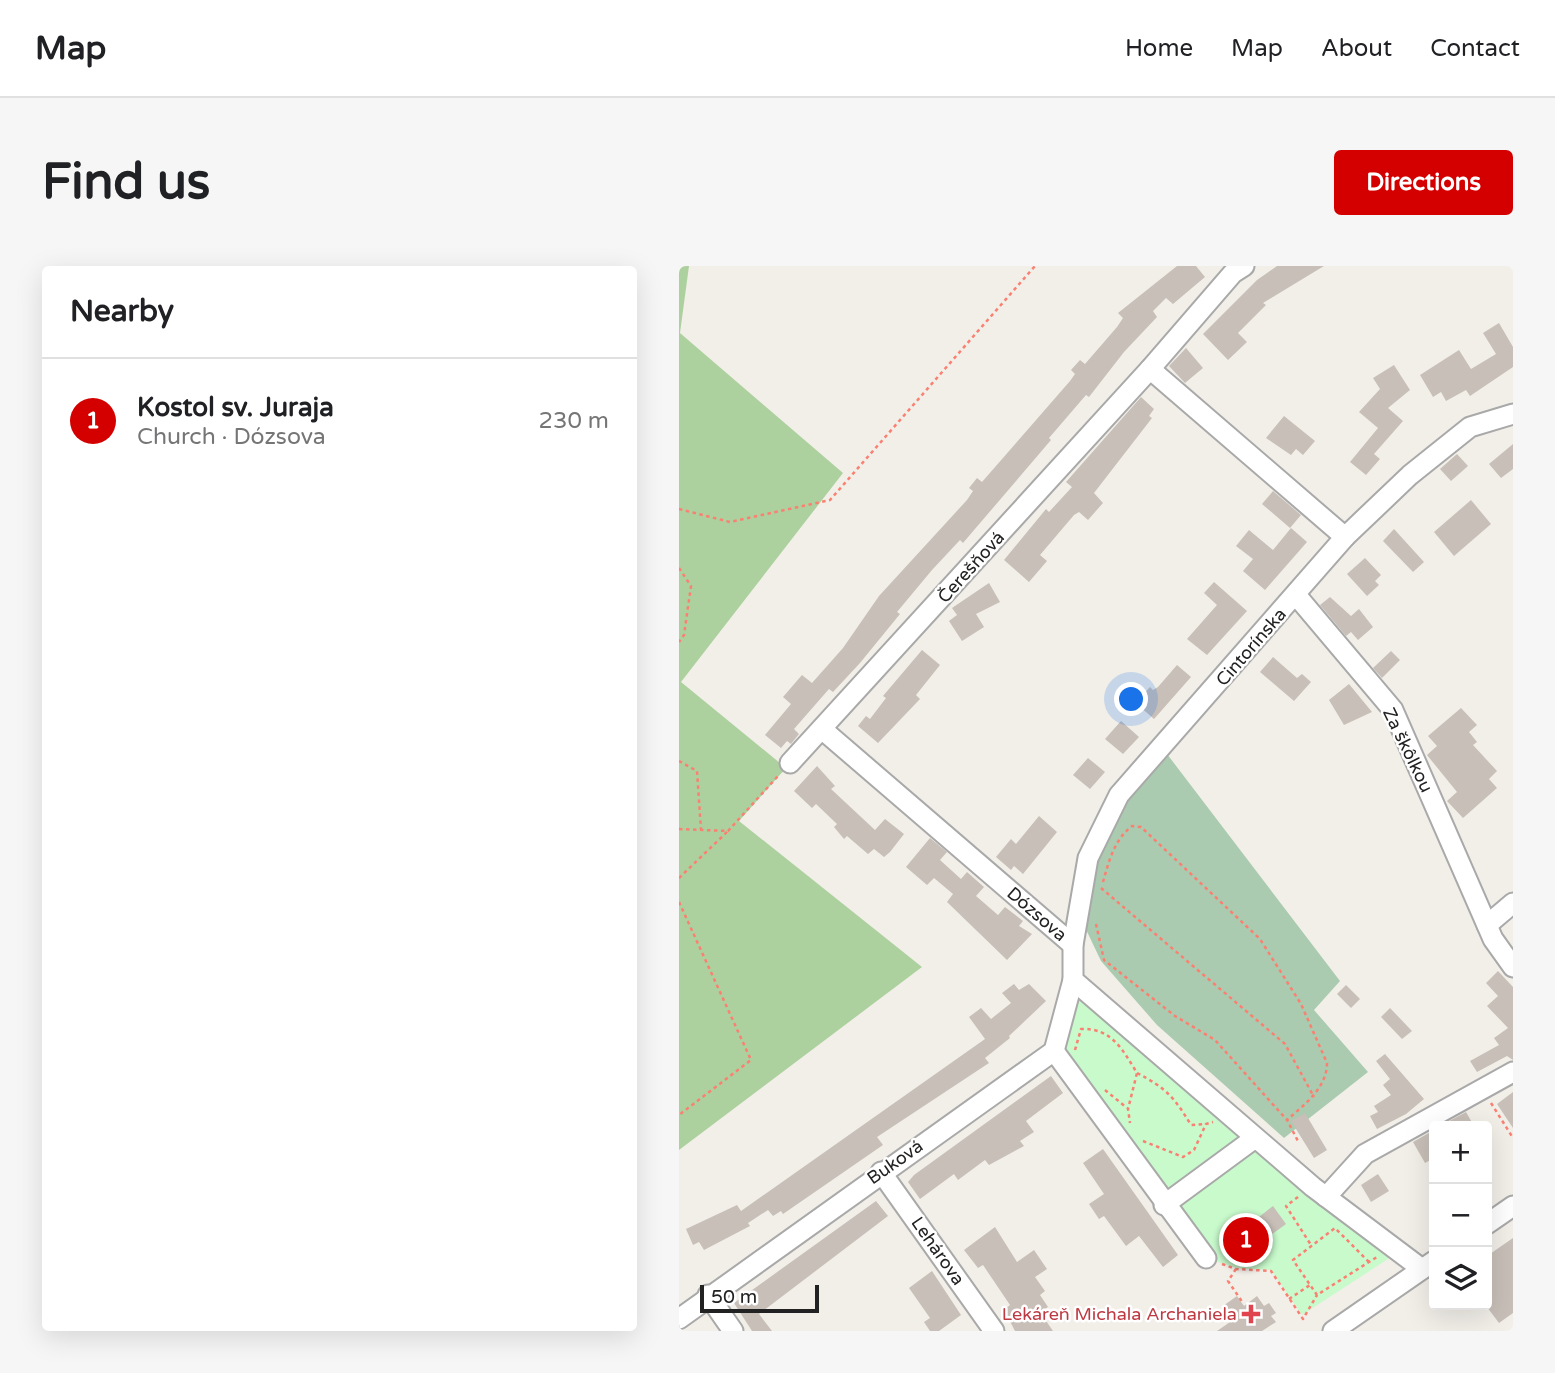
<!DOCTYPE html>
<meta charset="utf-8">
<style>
:root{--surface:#fff;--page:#f6f6f6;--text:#202124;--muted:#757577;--line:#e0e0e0;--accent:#d40000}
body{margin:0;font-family:"Varela Round",sans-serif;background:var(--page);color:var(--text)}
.controls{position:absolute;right:21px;bottom:21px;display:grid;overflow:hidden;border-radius:7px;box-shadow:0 7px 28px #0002}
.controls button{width:63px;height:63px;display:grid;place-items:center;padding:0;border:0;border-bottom:2px solid var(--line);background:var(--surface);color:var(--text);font:35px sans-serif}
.scale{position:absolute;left:21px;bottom:18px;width:119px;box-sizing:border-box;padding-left:7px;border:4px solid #222;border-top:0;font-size:19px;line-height:24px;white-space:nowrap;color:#222;-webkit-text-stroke:5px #fff;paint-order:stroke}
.you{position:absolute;left:453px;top:434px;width:24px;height:24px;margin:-18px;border:5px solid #fff;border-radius:50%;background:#1a73e8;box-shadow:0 0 0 10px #1a73e833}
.badge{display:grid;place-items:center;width:46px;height:46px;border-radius:50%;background:var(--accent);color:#fff;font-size:23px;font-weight:700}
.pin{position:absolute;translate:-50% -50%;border:4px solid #fff;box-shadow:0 2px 7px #0006}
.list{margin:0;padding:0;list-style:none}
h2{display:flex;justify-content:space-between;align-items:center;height:91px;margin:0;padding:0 28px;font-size:30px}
h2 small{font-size:23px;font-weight:400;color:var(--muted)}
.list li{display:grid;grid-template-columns:46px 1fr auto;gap:21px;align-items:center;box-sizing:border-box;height:126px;padding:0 28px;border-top:2px solid var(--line)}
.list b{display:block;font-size:26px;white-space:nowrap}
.list p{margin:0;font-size:23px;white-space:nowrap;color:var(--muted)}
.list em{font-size:23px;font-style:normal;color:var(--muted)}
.icon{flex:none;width:38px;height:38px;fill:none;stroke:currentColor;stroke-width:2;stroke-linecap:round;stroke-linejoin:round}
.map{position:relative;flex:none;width:834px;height:1065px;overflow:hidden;border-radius:7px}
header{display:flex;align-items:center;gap:42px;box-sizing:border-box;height:98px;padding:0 35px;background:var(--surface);border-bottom:2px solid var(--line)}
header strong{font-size:33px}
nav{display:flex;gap:38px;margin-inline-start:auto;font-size:24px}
.intro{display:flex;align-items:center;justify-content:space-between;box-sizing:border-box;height:168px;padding:0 42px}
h1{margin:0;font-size:49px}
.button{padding:18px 32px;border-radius:7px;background:var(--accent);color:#fff;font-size:24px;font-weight:700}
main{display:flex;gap:42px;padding:0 42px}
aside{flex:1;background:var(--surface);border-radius:7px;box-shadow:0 7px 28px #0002}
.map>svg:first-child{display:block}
</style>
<header>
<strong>Map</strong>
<nav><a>Home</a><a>Map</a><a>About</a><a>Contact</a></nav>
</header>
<div class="intro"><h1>Find us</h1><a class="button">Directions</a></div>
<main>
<aside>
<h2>Nearby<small></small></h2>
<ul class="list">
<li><span class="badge">1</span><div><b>Kostol sv. Juraja</b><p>Church · Dózsova</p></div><em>230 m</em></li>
</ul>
</aside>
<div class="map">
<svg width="834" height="1065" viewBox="0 0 834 1065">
<rect width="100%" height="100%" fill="#f2efe9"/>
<path fill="#add19e" d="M0,0H10L1,67L164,207L2,416L107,502L60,555L243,701L0,884Z"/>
<path fill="#aacbaf" d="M488,488L661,715L635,744L689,806L605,872L478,759L422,695L402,653L405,618L452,528Z"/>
<path fill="#c8facc" d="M401,730L712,991L623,1049L592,1004L558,1002L527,992L381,795L392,736Z"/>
<g fill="#c7bfb8">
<path d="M498,0H517L526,11L494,38L487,32L474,45L478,51L445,86L410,131L407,129L370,172L372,174L284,277L281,274L253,304L218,346L221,348L181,397L154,426L150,423L115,463L120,468L112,478L108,475L102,482L86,469L112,438L104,431L123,409L133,417L164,382L200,330L288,234L294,225L290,222L298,212L303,216L391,115L396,108L392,104L401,94L406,98L438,61L444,52L439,47Z"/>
<path d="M598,0H645L584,37L587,39L559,67L568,76L549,94L524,68L578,14Z"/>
<path d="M820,57L834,81V101L791,130L787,124L767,135L762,126L754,131L741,109L780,84L792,103L817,88L804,67Z"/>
<path d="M507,82L524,102L506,117L490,100Z"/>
<path d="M715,99L731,124L709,142L724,155L695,188L701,193L687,209L671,196L699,162L680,146L701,123L694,112Z"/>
<path d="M462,131L475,143L470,150L473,152L415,227L424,237L409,254L400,246L395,249L361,289L368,295L350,316L325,294L367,243L370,246L393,221L387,216Z"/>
<path d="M605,150L636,175L624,189L617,183L612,189L587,172Z"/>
<path d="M834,178V203L822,212L810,198Z"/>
<path d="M778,188L789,200L772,215L761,203Z"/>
<path d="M594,225L622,249L611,262L583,238Z"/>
<path d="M792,234L812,258L775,290L755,266Z"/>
<path d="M612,262L628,276L586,324L564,305L574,293L557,280L570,264L594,284Z"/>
<path d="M715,263L745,296L734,306L704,275Z"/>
<path d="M686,292L702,309L696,315L700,319L688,330L668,308Z"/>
<path d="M535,316L568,345L528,389L508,373L538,339L525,327Z"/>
<path d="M310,317L321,336L297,348L305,361L283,375L270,355L278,349L273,342Z"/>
<path d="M651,331L672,350L680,343L694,361L679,374L672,366L667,370L641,339Z"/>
<path d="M243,384L261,399L237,429L241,433L199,477L179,460L187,450L191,453L207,432L204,430Z"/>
<path d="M712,385L721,394L703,412L694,402Z"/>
<path d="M594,391L618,412L623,408L632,416L615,435L581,406Z"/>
<path d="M498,399L512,411L475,453L459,439V434L471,421L474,424L479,421Z"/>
<path d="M670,418L693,446L665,459L650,434Z"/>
<path d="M782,442L798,459L790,466L798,476L794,479L818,505L810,513L818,522L784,552L768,535L778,526L748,489L758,480L749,470Z"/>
<path d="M442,455L460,471L444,488L426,473Z"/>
<path d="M409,492L426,506L411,523L394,509Z"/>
<path d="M138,500L156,520L152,523L196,564L206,553L225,568L211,586L205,591L195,583L189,588L168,570L165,573L155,561L158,558L137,538L133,542L115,525Z"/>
<path d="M360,550L378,566L344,608L335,600L332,604L317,591L332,573L337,578Z"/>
<path d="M251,572L268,586L261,594L282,613L288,606L305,621L297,630L319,649L326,641L344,655L340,660L353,668L328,694L268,636L274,628L255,612L248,619L227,601Z"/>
<path d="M819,705L834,721V794L828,790L798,806L791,795L820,779L815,772L829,762L808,740L819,730L807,717Z"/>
<path d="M335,718L340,724L350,718L367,735L330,770L331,772L306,792L310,797L198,871L204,879L104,948L102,945L94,950L89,944L69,957L71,960L25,984L20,976L14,979L7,963L58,939L62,945L306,773L290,751L302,742L312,753L332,737L323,727Z"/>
<path d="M667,719L681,733L672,742L658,728Z"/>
<path d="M711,742L733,765L723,773L702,751Z"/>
<path d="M706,788L745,833L727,848L698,863L691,850L699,846L695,840L712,829L704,819L711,813L697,795Z"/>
<path d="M372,810L384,827L347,855L355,866L341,875L345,880L310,899L306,894L279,914L275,908L241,933L229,916L235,909Z"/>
<path d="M834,826V862L818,838Z"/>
<path d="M787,846L795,860H761Z"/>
<path d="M626,847L648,884L635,892L612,855Z"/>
<path d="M755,864V892L746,897L734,876Z"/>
<path d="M424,883L499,989L484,1001L460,970L447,980L425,950L420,953L410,938L425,928L404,897Z"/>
<path d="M699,908L710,925L692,936L682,919Z"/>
<path d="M197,935L209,950L80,1048L93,1065H73L55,1037Z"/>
<path d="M594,940L607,958L576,981L582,989L569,999L561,988L555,993L547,983L552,979L544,968L557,958L562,965Z"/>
<path d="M316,961L338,996L355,984L368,1003L356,1011L366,1025L361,1029L369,1041L361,1046L374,1065H336L325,1044L331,1039L304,999L299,1002L285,984Z"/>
<path d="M834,972V1047L820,1057L808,1041V990Z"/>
<path d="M253,1005L282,1049L260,1065H251L245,1056L251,1052L230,1022Z"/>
<path d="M558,1030L565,1040L578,1030L585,1040L590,1037L597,1047L592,1050L597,1056L583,1065H538L554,1054L544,1040Z"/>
</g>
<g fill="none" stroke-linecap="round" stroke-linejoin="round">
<g stroke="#a9a9a9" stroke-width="23">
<g id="minor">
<path d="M471,103L666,271"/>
<path d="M617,329L714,444L814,673L834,701"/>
<path d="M144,464L394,679"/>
<path d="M111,497L471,103L554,7L565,0"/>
<path d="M808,659L834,637"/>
<path d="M375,785L527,992"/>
<path d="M202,906L315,1065"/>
<path d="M647,931L686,888L834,806"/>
<path d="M485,939L576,872"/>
<path d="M808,958L834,940"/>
<path d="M743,1003L634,921L394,714V679L409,592L440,529L666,271L731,209L791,161L834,148"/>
<path d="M29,1029L54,1065"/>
<path d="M0,1053L375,785L394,714"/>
<path d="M654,1065L755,995"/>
</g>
</g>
<g stroke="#fa8072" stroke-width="2.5" stroke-dasharray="3.5 3.5" stroke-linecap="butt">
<path d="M0,243L51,256L151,234L356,0"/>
<path d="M0,302L12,320L5,369L0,376"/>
<path d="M0,495L18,505L22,564"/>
<path d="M0,563L49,565L99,510"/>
<path d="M0,612L49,565"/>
<path d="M424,616C430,595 435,574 453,560L462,561L581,673L622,738L648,797C648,822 625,839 608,854"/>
<path d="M422,622L606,778L635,831"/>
<path d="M0,636L72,794L0,849"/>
<path d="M417,658L425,694L496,750L536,774L608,854L620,877"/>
<path d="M396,784L402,763C433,762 443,783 458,807L449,843L451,857"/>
<path d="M458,807C487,822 495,831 512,859L526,858"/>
<path d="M426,824L448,842"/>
<path d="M812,837L834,872"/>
<path d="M464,875L504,891L515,884L527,858L534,856"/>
<path d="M619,931L607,940L632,979"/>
<path d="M690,996L656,962L614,994L638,1029L690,996L698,991"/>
<path d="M543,998L557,1003L592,1005L624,1053L638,1029"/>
<path d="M557,1003L549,1015L564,1037"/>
<path d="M610,1033L631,1019"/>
</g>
<use href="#minor" stroke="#fff" stroke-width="19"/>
</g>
<path fill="#e0444e" stroke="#fff" stroke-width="2.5" d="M568.5 1037.5h7v7h7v7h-7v7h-7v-7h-7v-7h7z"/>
<g text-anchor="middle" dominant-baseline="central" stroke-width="5" stroke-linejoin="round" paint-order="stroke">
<g font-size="18" fill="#222" stroke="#fff">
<text transform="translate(292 301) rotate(-48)">Čerešňová</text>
<text transform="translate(572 381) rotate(-49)">Cintorínska</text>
<text transform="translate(729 484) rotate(64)">Za škôlkou</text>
<text transform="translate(358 648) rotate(41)">Dózsova</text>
<text transform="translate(216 896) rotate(-35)">Buková</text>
<text transform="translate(259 985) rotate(55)">Lehárova</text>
</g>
<g font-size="18" fill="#be3a42" stroke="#fff" text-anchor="end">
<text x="558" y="1048">Lekáreň Michala Archaniela</text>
</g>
</g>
</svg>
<div class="controls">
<button>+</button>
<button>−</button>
<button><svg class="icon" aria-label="layers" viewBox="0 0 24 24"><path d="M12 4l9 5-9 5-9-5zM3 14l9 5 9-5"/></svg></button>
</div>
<div class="scale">50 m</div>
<div class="you"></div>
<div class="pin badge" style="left:567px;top:974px">1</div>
</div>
</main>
